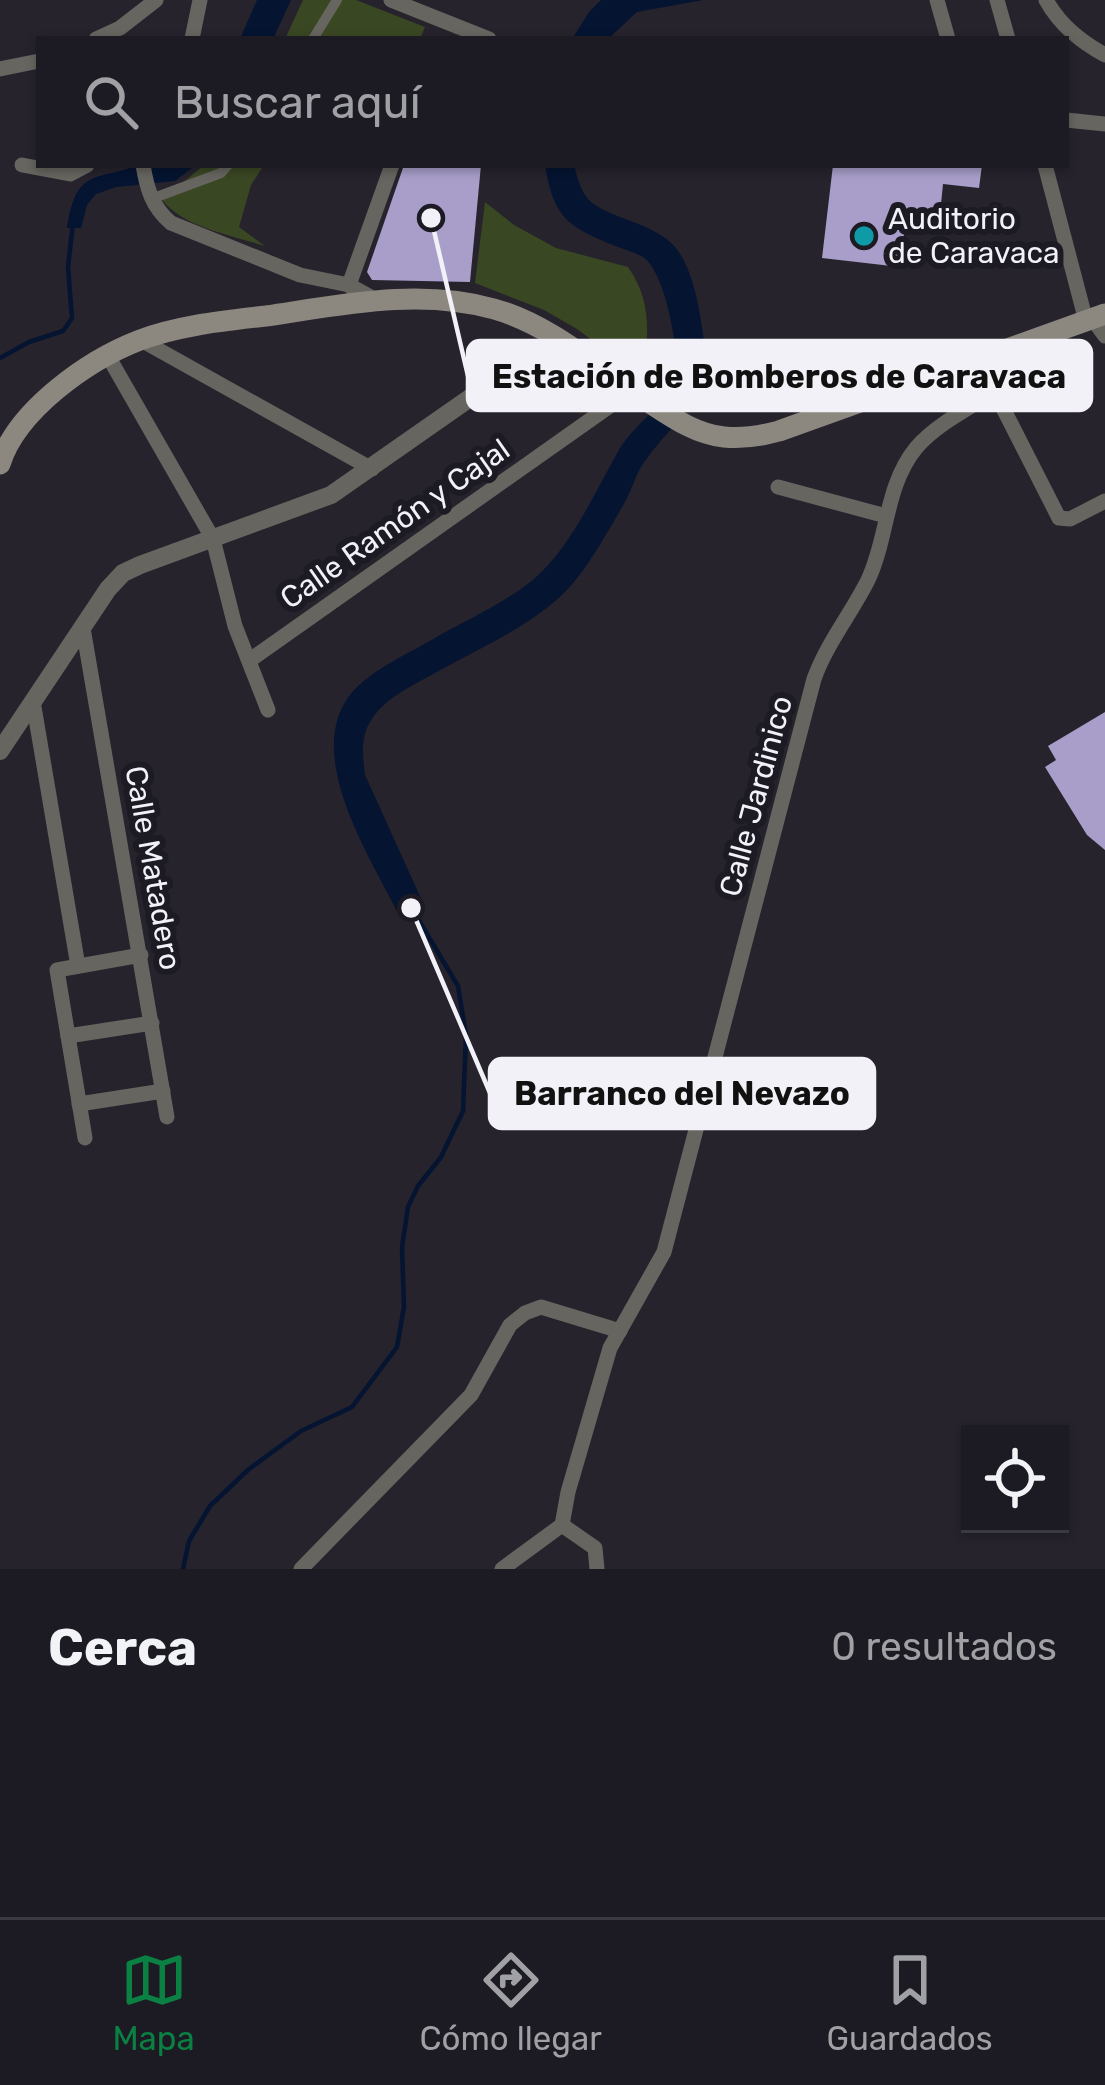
<!DOCTYPE html>
<html lang="es">
<meta charset="utf-8">
<style>
:root{--surface:#1c1a22;--page:#25232a;--text:#f1f3f6;--muted:#a0a1a5;--line:#3a3840;--accent:#0b8043}
body{margin:0;font-family:Rubik,sans-serif;background:var(--page);color:var(--text)}
.controls{position:absolute;right:36px;bottom:36px;display:grid;overflow:hidden;border-radius:0px;box-shadow:0 3px 9px #0004}
.controls button{width:108px;height:108px;display:grid;place-items:center;padding:0;border:0;border-bottom:3px solid var(--line);background:var(--surface);color:var(--text);font:60px sans-serif}
.list{margin:0;padding:0;list-style:none}
h2{display:flex;justify-content:space-between;align-items:center;height:156px;margin:0;padding:0 48px;font-size:51px}
h2 small{font-size:39px;font-weight:400;color:var(--muted)}
.icon{flex:none;width:66px;height:66px;fill:none;stroke:currentColor;stroke-width:2;stroke-linecap:round;stroke-linejoin:round}
.map{position:relative;flex:none;width:1105px;height:1569px;overflow:hidden}
.search{position:absolute;background:var(--surface);box-shadow:0 3px 9px #0004;left:36px;right:36px;top:36px;height:132px;display:flex;align-items:center;gap:30px;box-sizing:border-box;padding:0 42px;border-radius:0px;color:var(--muted);font-size:45px}
.sheet{height:348px;background:var(--surface)}
nav{display:flex;justify-content:space-around;align-items:center;box-sizing:border-box;height:168px;border-top:3px solid var(--line);background:var(--surface);font-size:33px;color:var(--muted)}
nav a{display:grid;justify-items:center;gap:6px}
nav .on{color:var(--accent)}
.map>svg:first-child{display:block}
</style>
<div class="map">
<svg width="1105" height="1569" viewBox="0 0 1105 1569">
<rect width="100%" height="100%" fill="#26232d"/>
<path fill="#352a1b" d="M557,351L606,391L581,415L522,374Z"/>
<g fill="#3a4723">
<path d="M303,0H356L425,27L420,39H285Z"/>
<path d="M204,165H264L251,185L239,227L265,246C231,235 185,228 162,200Z"/>
<path d="M485,202L514,225L556,248L628,267C653,303 648,335 643,378L577,329L544,310L475,283Z"/>
</g>
<g fill="#041431">
<path d="M257,0H291L273,39H240Z"/>
<path d="M601,0H703L637,12L608,39H572L589,12Z"/>
<path d="M140,165H196L175,181L116,187L96,194L87,205L81,228H67C76,169 93,181 140,165Z"/>
<path d="M545,165H574C577,177 580,189 588,199C605,218 654,222 675,247C694,270 700,312 704,341C712,405 671,420 641,467C635,477 632,489 626,500C612,525 586,571 566,591C530,627 479,648 435,673C412,686 384,698 370,722C360,738 363,757 365,775L423,903L400,917C371,858 298,749 355,689C378,666 412,652 440,635C471,618 506,602 534,579C571,547 595,492 619,450C634,423 674,400 676,369C678,344 664,270 643,257C636,253 626,250 618,247C569,227 554,220 545,165Z"/>
</g>
<g fill="none" stroke-linecap="round" stroke-linejoin="round">
<g stroke="#041431" stroke-width="4.5">
<path d="M0,358L29,342L63,331L72,318L68,267L73,223"/>
<path d="M183,1569L189,1541L210,1506L249,1469L301,1431L352,1407L397,1347L404,1307L402,1247L408,1207L418,1186L441,1157L463,1111L466,1035L458,986L412,909"/>
</g>
</g>
<g fill="#a89ec9">
<path d="M404,165H481L470,282L372,280L367,272Z"/>
<path d="M833,165H982L979,188L943,184L940,214L907,210L900,267L822,258Z"/>
<path d="M1105,712V850L1087,835L1045,767L1056,760L1048,746Z"/>
</g>
<g fill="none" stroke-linecap="round" stroke-linejoin="round">
<g stroke="#67655f" stroke-width="10">
<path d="M313,39L337,0"/>
<path d="M151,199L221,173L228,165"/>
</g>
<g stroke="#67655f" stroke-width="15">
<path d="M391,0L489,39"/>
<path d="M937,0L948,39"/>
<path d="M997,0L1008,39"/>
<path d="M1046,0C1060,25 1080,41 1105,55"/>
<path d="M96,39L120,28L156,0"/>
<path d="M192,39L200,0"/>
<path d="M0,69L39,61"/>
<path d="M1066,120L1105,124"/>
<path d="M22,165L70,174L87,165"/>
<path d="M143,165C147,189 152,207 171,223L300,275L349,285L378,301"/>
<path d="M1045,165L1086,321"/>
<path d="M354,290L349,285L392,165"/>
<path d="M1092,318L1105,336"/>
<path d="M141,340L372,469"/>
<path d="M108,356L213,539L235,626L268,710"/>
<path d="M983,356L1003,408L1059,518L1070,519L1105,501"/>
<path d="M778,487L886,516"/>
<path d="M83,628L167,1117"/>
<path d="M250,660L631,391"/>
<path d="M33,701L78,966"/>
<path d="M68,1036L152,1023"/>
<path d="M79,1104L163,1091"/>
<path d="M85,1138L57,970L141,955"/>
<path d="M562,1525L595,1548L597,1569"/>
<path d="M301,1569L471,1395L510,1325L525,1313L541,1307L620,1331"/>
<path d="M502,1569L562,1525L568,1492L610,1348L664,1252L814,679C827,643 851,614 868,580C888,538 885,486 916,448C942,417 997,395 1031,367L1036,359L1030,340"/>
</g>
<path stroke="#67655f" stroke-width="18" d="M0,751L108,589L123,573L140,565L331,495L556,338"/>
<path stroke="#8c8880" stroke-width="21" d="M0,464C17,410 88,360 140,340C180,325 224,321 266,316C341,305 419,288 494,309C552,325 600,370 650,403C673,418 696,434 724,437C743,439 761,436 779,431L1105,314"/>
</g>
<circle fill="#0f9aa8" stroke="#1c1a23" stroke-width="4.5" cx="864" cy="236" r="12"/>
<g text-anchor="middle" dominant-baseline="central" stroke-width="12" stroke-linejoin="round" paint-order="stroke">
<g font-size="30" fill="#f2f1f8" stroke="#1c1a23" text-anchor="start">
<text x="888" y="219">Auditorio<tspan x="888" dy="34">de Caravaca</tspan></text>
</g>
<g font-size="30" fill="#f2f1f8" stroke="#1c1a23">
<text transform="translate(395 524) rotate(-35)">Calle Ramón y Cajal</text>
<text transform="translate(756 796) rotate(-75)">Calle Jardinico</text>
<text transform="translate(153 868) rotate(80)">Calle Matadero</text>
</g>
</g>
<path fill="none" stroke="#f2f1f8" stroke-width="4.5" d="M431 218L468 376M411 908L490 1093"/>
<g fill="#f2f1f8" stroke="#1c1a23" stroke-width="4.5">
<circle cx="431" cy="218" r="12"/>
<circle cx="411" cy="908" r="12"/>
</g>
<g fill="#f2f1f8" stroke="#f2f1f8" stroke-width="4.5">
<rect x="468" y="341" width="623" height="69" rx="12"/>
<rect x="490" y="1059" width="384" height="69" rx="12"/>
</g>
<g font-size="33" text-anchor="middle" font-weight="bold" fill="#111">
<text x="779" y="388">Estación de Bomberos de Caravaca</text>
<text x="682" y="1105">Barranco del Nevazo</text>
</g>
</svg>
<div class="controls">
<button><svg class="icon" aria-label="locate" viewBox="0 0 24 24"><circle cx="12" cy="12" r="6"/><path d="M12 2v4M12 18v4M2 12h4M18 12h4"/></svg></button>
</div>
<div class="search"><svg class="icon" aria-label="search" viewBox="0 0 24 24"><circle cx="10" cy="10" r="6"/><path d="M15 15l6 6"/></svg>Buscar aquí</div>
</div>
<section class="sheet">
<h2>Cerca<small>0 resultados</small></h2>
<ul class="list">
</ul>
</section>
<nav>
<a class="on"><svg class="icon" aria-label="map" viewBox="0 0 24 24"><path d="M3 6l6-2 6 2 6-2v14l-6 2-6-2-6 2zM9 4v14M15 6v14"/></svg>Mapa</a>
<a><svg class="icon" aria-label="directions" viewBox="0 0 24 24"><path d="M12 3l9 9-9 9-9-9zM9 14v-3h6M13 9l2 2-2 2"/></svg>Cómo llegar</a>
<a><svg class="icon" aria-label="saved" viewBox="0 0 24 24"><path d="M7 4h10v16l-5-4-5 4z"/></svg>Guardados</a>
</nav>
